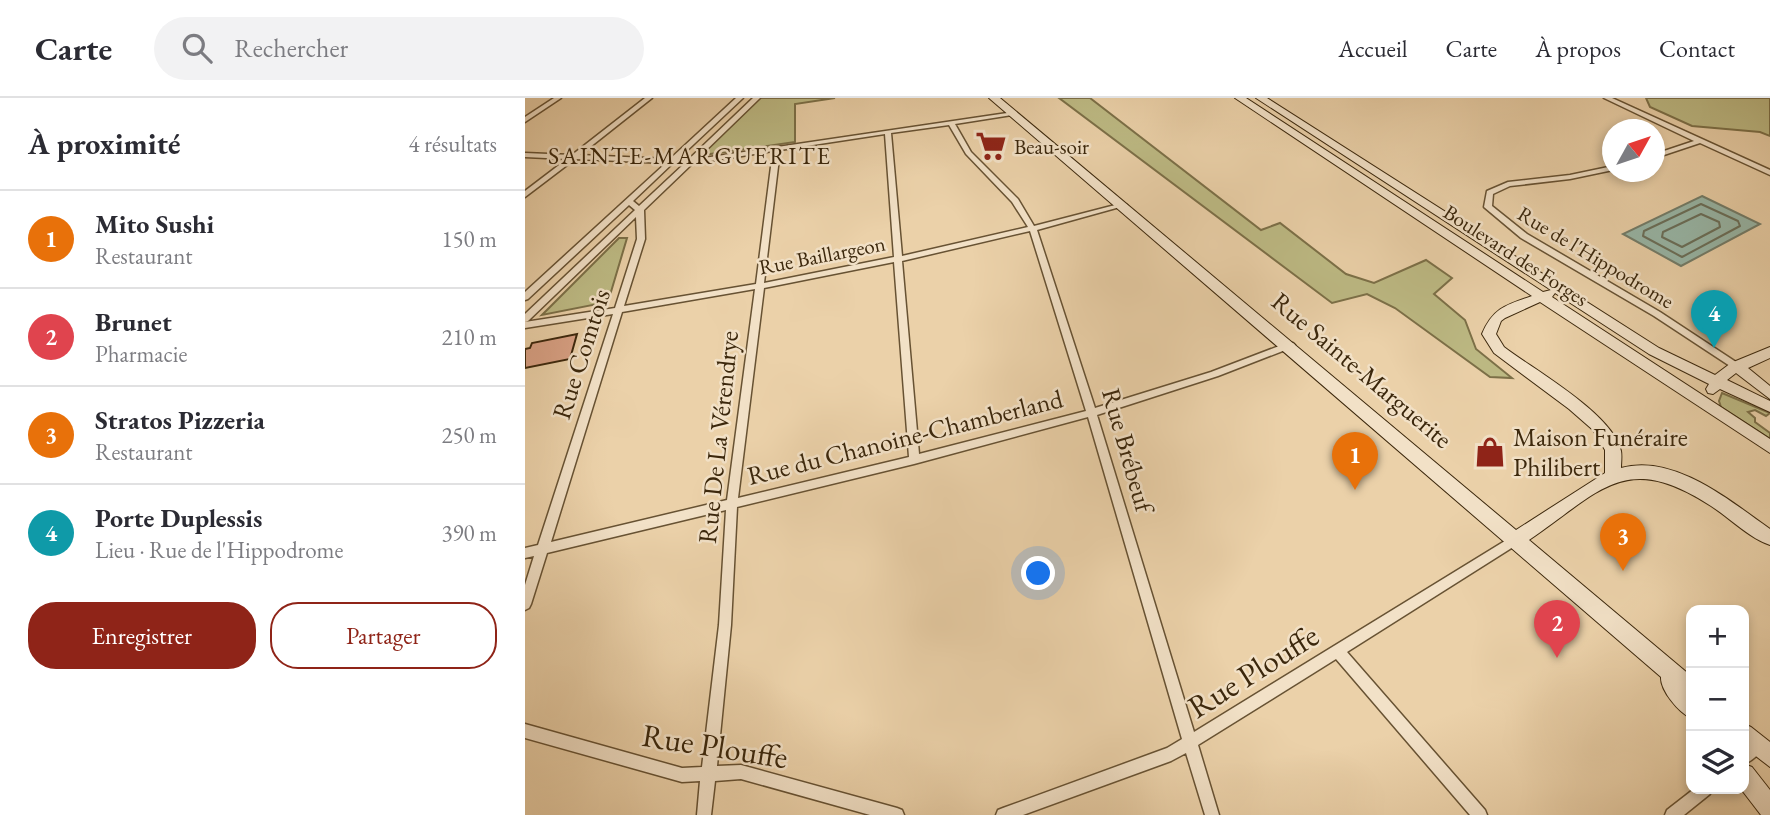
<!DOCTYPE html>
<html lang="fr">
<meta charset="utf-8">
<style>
:root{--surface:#fff;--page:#f2f2f3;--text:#2b2b33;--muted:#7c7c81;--line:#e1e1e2;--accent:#8f2418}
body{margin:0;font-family:"EB Garamond",serif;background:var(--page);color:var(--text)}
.controls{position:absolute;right:21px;bottom:21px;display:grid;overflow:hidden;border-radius:14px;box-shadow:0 4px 10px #0003}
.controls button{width:63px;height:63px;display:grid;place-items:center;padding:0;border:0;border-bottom:2px solid var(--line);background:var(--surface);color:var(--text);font:35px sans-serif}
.compass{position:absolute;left:1077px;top:21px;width:63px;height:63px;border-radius:50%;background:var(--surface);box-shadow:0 4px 10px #0003;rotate:50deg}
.you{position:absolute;left:514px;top:476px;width:24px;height:24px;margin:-18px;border:5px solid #fff;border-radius:50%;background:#1a73e8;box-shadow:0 0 0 10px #1a73e833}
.badge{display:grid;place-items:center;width:46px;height:46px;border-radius:50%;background:var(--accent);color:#fff;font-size:23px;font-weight:700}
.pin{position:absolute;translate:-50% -58px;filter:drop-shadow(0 2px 4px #0008)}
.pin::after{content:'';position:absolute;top:37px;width:24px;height:21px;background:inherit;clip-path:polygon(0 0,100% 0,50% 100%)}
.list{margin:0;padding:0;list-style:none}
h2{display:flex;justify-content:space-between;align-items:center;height:91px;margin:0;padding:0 28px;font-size:30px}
h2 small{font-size:23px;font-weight:400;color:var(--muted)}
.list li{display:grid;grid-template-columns:46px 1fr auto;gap:21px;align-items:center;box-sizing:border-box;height:98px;padding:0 28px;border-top:2px solid var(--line)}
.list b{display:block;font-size:26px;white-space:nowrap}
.list p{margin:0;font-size:23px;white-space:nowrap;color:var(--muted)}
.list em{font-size:23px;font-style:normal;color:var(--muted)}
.actions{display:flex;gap:14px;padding:21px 28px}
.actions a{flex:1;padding:16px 0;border:2px solid var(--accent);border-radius:28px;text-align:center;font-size:24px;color:var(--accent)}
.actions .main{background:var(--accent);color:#fff}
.icon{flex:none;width:38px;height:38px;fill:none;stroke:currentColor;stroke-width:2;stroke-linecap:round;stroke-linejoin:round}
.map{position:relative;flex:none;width:1245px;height:717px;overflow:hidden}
header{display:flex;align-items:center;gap:42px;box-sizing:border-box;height:98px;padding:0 35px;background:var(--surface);border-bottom:2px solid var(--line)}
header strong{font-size:33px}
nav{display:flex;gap:38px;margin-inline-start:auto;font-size:24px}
.search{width:490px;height:63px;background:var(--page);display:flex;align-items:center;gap:18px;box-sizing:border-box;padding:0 24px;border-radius:38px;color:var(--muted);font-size:26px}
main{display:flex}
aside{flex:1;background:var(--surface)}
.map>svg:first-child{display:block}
</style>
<header>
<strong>Carte</strong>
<div class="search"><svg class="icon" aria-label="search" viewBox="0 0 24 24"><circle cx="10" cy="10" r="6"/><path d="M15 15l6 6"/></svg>Rechercher</div>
<nav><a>Accueil</a><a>Carte</a><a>À propos</a><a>Contact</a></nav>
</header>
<main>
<aside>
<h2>À proximité<small>4 résultats</small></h2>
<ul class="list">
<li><span class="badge" style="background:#e8710a">1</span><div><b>Mito Sushi</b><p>Restaurant</p></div><em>150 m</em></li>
<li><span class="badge" style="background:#e0444e">2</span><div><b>Brunet</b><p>Pharmacie</p></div><em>210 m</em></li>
<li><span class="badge" style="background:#e8710a">3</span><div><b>Stratos Pizzeria</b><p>Restaurant</p></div><em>250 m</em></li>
<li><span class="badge" style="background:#0f9aa8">4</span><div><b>Porte Duplessis</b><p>Lieu · Rue de l'Hippodrome</p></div><em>390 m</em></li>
</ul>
<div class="actions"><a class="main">Enregistrer</a><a>Partager</a></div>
</aside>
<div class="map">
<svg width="1245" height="717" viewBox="0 0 1245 717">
<rect width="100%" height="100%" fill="#ebd1a9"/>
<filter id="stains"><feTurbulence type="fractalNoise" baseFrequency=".00286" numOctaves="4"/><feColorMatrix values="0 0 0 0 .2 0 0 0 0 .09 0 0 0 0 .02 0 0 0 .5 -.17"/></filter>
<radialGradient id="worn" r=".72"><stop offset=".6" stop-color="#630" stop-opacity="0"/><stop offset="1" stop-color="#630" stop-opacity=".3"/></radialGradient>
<g fill="#bdba84" stroke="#7c7048" stroke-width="2">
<path d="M233,0H310L270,6V44L171,58Z"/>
<path d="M534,0H565L736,132L755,125L821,176L849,185L901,162L927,180L909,196L940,222L951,251L987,280L965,279L870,210L842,196L807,205Z"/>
<path d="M1121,0H1245V38L1235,34L1167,28L1125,9Z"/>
<path d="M94,140H102L83,204L17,217Z"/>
<path d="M1197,295L1245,315L1241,318L1230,312L1223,314L1230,320V324L1245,335V341L1196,309L1194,303Z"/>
</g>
<path fill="#98b7a8" stroke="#737d6a" stroke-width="2" d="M1177,98L1235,126L1156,168L1098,136Z"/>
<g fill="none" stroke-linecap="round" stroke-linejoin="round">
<g stroke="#6a6f5a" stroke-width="2">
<path d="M1176,106L1213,123L1215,128L1157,159L1118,138L1119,133Z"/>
<path d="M1176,116L1194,124L1195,129L1157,149L1137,139L1138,134Z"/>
</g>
</g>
<path fill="#daa286" stroke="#3b270c" stroke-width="2" d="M52,236L45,261L0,270V251L5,250L7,245Z"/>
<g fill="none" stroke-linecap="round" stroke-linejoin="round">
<g stroke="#675233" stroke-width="3">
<g id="street">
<path d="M29,0H36L0,24V19Z"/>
<path d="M120,0H127L55,57L145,61L211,0H218L153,61L163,62L228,0H235L172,61L489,14L490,15L487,17L430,26L446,54L493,101L509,128L598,105L602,107L512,132L570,310L686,274L762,245H768L770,247L768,249L693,278L572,317L669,634L988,438L992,436L996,438L998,441L996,444L822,554L960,712L962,717H945L811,561L673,647L694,717H680L661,655L646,663L498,717H471L473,712L478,710L642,650L657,641L563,319L389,366L212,409L206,527L192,668L216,667L372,710L377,712L379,717H345L216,681L190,683L186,717H172L175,683L157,684L0,640V626L157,670L177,669L194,527L201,412L22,455L6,506L4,510L0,512V487L9,458L0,460V450L13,447L88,216L0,230V224L90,210L112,141L111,119L3,223L0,224V216L110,112L104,107L3,201L0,202V194L141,65L50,61L0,99V93L42,61L0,59V55L47,57ZM424,27L441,56L487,104L503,129L377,158L366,35ZM360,36L369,159L239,185L255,52ZM248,53L231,186L99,208L120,141L119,112L167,66ZM148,65L159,66L114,108L108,103ZM505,133L561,313L394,356L377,163ZM369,164L384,359L213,400L239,190ZM230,191L202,402L26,444L97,214Z"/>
<path d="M1079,0H1087L1245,72V77L1175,45L1130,60V56L1169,43Z"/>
<path d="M1088,68V72L1045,81L985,88L968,96L967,108L1002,136L1135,214L1214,266L1216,268L1214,270H1208L1129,218L996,140L959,109L962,93L983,84L1045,77Z"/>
<path d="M1232,640L1237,642L1239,647C1236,655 1227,663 1219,666V650Z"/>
<path d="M1169,691H1187L1185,696L1159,717H1140L1142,712Z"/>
</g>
</g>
<g stroke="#3b270c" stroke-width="2">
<g id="secondary">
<path d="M464,0H475L991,432L1080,375V352L1068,332L1044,311L969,255L957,236C968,210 981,207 1007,198L710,0H721L1018,194L1026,192L731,0H742L1134,250L1190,277L1206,265L1245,249V260L1223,270L1245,288V301L1211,275L1202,282L1245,303V314L1195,291L1188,296L1183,295L1181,291L1184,286L1124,256L1030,195L1027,199L1245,341V355L1015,204L980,220L976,223L971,236L979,249C1009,272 1088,316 1096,353C1097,358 1096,365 1096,370C1149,355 1205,403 1245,431V447C1224,440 1205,420 1186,408C1100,352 1076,393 1004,442L1166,578V620C1154,615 1135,592 1136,579Z"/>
<path d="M1219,626L1226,629L1245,644V669L1219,649Z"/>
<path d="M1219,666L1227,669L1245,692V717H1236L1216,691H1219Z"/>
</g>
</g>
<use href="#street" fill="#f2e1c7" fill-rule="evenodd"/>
<use href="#secondary" fill="#f2e1c7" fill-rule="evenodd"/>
</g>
<defs>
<g id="supermarket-bare" transform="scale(2.415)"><path d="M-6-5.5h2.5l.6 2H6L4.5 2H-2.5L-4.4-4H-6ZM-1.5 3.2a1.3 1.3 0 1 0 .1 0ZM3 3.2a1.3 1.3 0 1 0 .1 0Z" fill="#8f2418" stroke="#f2e1c7" stroke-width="2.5" paint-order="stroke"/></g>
<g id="shop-bare" transform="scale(2.415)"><path d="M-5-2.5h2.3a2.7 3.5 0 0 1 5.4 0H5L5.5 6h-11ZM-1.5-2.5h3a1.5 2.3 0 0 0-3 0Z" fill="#8f2418" stroke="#f2e1c7" stroke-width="2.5" paint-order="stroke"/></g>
</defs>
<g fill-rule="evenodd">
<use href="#supermarket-bare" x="466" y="48"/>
<use href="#shop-bare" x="965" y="354"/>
</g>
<g text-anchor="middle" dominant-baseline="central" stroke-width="5" stroke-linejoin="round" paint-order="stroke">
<g font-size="21" fill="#3b270c" stroke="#f2e1c7" text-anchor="start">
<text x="489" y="48">Beau-soir</text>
</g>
<g font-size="21" fill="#3b270c" stroke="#f2e1c7">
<text transform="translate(297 157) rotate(-11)">Rue Baillargeon</text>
<text transform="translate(991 157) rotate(33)">Boulevard des Forges</text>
<text transform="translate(1071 159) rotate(31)">Rue de l'Hippodrome</text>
</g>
<g font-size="24" letter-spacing="2" fill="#3b270c" stroke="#f2e1c7">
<text x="165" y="57">SAINTE-MARGUERITE</text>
</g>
<g font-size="26" fill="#3b270c" stroke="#f2e1c7">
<text transform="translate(56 256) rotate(-72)">Rue Comtois</text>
<text transform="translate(837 272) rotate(40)">Rue Sainte-Marguerite</text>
<text transform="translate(193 339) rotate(-84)">Rue De La Vérendrye</text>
<text transform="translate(380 339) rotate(-14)">Rue du Chanoine-Chamberland</text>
<text transform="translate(603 352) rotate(74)">Rue Brébeuf</text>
</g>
<g font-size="26" fill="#3b270c" stroke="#f2e1c7" text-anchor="start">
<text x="988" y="339">Maison Funéraire<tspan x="988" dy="30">Philibert</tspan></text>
</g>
<g font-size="32" fill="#3b270c" stroke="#f2e1c7">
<text transform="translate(728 573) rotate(-32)">Rue Plouffe</text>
<text transform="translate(190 648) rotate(9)">Rue Plouffe</text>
</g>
</g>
<rect width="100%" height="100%" filter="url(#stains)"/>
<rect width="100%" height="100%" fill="url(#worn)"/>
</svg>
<div class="controls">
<button>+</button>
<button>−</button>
<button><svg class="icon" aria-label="layers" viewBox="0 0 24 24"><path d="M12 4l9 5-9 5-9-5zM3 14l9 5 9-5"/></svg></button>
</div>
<svg class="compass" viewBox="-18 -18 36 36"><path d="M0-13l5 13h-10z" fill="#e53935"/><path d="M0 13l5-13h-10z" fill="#7c7c81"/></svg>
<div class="you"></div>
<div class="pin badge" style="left:830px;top:392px;background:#e8710a">1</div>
<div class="pin badge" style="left:1032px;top:560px;background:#e0444e">2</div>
<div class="pin badge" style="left:1098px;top:473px;background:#e8710a">3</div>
<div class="pin badge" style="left:1189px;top:250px;background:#0f9aa8">4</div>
</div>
</main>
